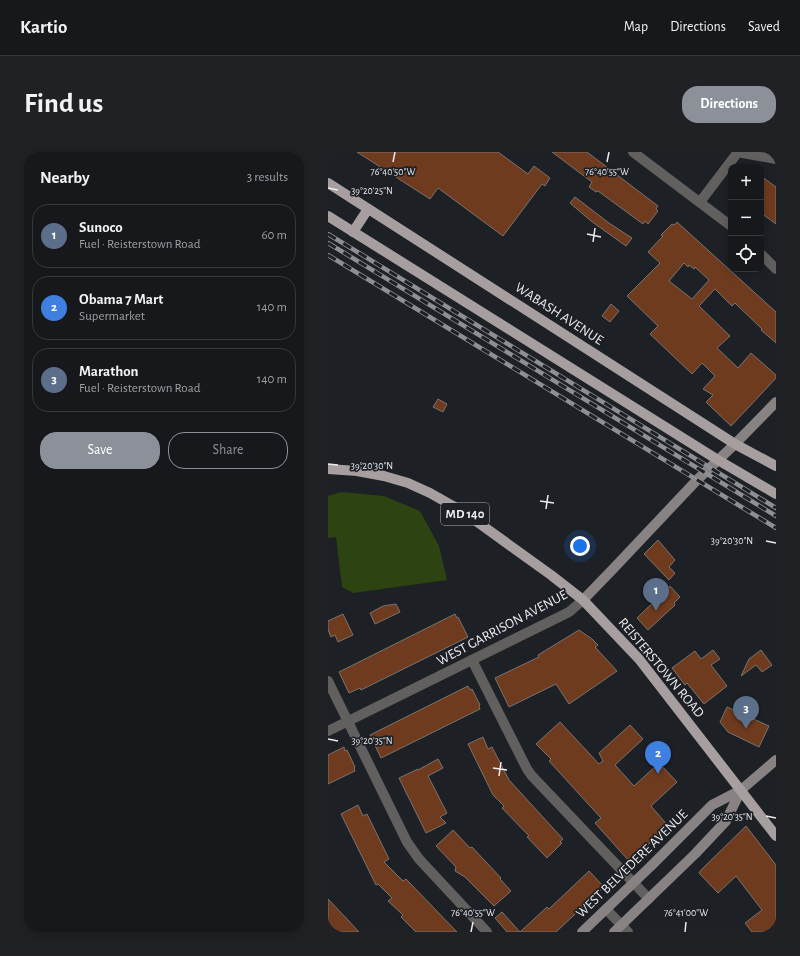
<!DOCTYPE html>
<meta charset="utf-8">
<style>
:root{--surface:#16181c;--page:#1f2125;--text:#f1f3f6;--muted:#9ea0a3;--line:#35373b;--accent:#8c9099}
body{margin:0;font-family:"Alegreya Sans",sans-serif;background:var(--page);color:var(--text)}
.controls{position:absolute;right:12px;top:12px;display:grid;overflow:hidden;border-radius:8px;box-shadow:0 2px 10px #0003}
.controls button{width:36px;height:36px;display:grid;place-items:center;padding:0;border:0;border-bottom:1px solid var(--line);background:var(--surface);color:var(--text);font:20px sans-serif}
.you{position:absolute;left:252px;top:394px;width:14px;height:14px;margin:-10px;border:3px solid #fff;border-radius:50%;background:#1a73e8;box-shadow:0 0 0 6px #1a73e833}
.badge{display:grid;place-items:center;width:26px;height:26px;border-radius:50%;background:var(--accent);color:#fff;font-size:13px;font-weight:700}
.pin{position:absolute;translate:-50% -33px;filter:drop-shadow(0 1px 2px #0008)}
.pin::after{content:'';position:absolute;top:21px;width:14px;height:12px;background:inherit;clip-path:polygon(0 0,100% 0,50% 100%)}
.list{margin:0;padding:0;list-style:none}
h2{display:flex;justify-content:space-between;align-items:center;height:52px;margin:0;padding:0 16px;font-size:17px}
h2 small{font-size:13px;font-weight:400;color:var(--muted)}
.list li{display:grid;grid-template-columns:26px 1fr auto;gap:12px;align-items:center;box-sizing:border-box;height:64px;margin:0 8px 8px;padding:0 8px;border:1px solid var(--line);border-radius:16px}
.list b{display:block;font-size:15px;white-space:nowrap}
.list p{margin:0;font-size:13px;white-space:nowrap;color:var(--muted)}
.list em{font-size:13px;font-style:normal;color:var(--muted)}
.actions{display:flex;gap:8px;padding:12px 16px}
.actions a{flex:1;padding:9px 0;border:1px solid var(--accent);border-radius:16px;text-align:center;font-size:14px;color:var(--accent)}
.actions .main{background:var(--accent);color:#fff}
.icon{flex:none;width:22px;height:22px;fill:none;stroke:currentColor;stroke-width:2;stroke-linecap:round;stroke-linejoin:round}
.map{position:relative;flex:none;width:448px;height:780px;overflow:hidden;border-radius:16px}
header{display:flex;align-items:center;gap:24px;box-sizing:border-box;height:56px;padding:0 20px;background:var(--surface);border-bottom:1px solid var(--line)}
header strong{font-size:19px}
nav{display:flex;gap:22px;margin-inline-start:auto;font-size:14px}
.intro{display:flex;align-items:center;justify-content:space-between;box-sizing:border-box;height:96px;padding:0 24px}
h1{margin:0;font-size:28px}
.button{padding:10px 18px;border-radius:16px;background:var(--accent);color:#fff;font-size:14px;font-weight:700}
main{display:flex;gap:24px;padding:0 24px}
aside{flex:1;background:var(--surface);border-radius:16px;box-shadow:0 2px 10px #0003}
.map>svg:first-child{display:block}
</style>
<header>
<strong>Kartio</strong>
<nav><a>Map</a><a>Directions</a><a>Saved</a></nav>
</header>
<div class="intro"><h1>Find us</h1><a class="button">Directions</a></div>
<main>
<aside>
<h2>Nearby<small>3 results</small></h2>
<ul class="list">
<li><span class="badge" style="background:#5c6f8a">1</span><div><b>Sunoco</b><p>Fuel · Reisterstown Road</p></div><em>60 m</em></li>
<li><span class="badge" style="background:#3f7fe0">2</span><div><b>Obama 7 Mart</b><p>Supermarket</p></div><em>140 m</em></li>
<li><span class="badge" style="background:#5c6f8a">3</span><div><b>Marathon</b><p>Fuel · Reisterstown Road</p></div><em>140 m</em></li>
</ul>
<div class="actions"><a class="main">Save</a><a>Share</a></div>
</aside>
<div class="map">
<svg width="448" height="780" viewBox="0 0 448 780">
<rect width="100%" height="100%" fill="#1d2025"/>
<path fill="#2d4412" d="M13,340L56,344L92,359L111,394L119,428L25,441L14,435L8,385L0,386V344Z"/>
<g fill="#6e3b1e" stroke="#7b7370" fill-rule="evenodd">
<path d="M29,0H170L200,22L206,14L222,26L217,34L214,32L175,84L110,36L102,47Z"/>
<path d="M224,0H259L330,54L328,57L330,59L320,72L317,69L315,72L270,39L268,40L261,35L264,30Z"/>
<path d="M433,24L448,35V72L433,61Z"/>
<path d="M247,45L281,71L304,86L298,94L263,69L242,51Z"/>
<path d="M349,70L448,160V191L433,178L434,177L407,151L404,154L387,137L371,154L402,184L389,196L410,216L423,201L448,223V226L435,240L403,274L378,250L385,243L375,237L387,224L374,211L364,222L322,182L330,174L299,144L332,111L320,100L335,84L333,83L344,72L346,73ZM356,111L360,115L361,113L366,117L367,115L381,128L364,147L341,129Z"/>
<path d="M283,152L291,159L282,170L274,164Z"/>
<path d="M110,247L119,252L115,260L105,255Z"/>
<path d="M330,388L347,408L341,415L347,421L341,428L316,402Z"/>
<path d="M342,434L352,445L346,451L347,453L320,478L309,466Z"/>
<path d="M68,452L72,460L47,472L42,461L55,454Z"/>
<path d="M15,462L25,483L10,490L7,483L3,485L0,478V469Z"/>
<path d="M127,462L129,466L130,465L140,485L33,538L32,536L21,541L11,520Z"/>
<path d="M251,478L264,487L270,493L267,495L289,519L241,552L228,532L181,555L167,526L211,505L210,503Z"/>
<path d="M385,498L392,507L383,513L399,534L376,552L359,531L357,533L344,516L367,499L373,507Z"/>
<path d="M433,498L444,513L434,520L428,513L413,524L421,507Z"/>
<path d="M140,534L142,538L144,537L152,553L151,554L152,557L53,606L42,583Z"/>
<path d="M399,555L441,574L431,595L400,580L392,570Z"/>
<path d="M232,570L271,612L275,609L271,601L302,573L315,587L287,613L306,634L331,611L349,630L323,654L341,675L301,709L267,671L273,666L221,609L223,607L208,592Z"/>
<path d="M155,585L160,597L164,595L181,628L235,687L232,690L234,691L219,706L199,685L201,684L174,656L176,654L165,643L140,592Z"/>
<path d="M16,595L17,599L19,598L27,615L26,616L27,619L0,632V603Z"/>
<path d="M110,607L115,616L100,624L119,661L112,665L118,671L98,681L71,626L90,617V618Z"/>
<path d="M30,653L35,664L39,662L61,707L56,710L75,729L78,727L129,780H88L73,765L75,763L60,749L64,746L50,732L48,733L13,662Z"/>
<path d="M418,674L448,713V780H424L417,771L434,758L408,724L390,741L371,721L373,718Z"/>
<path d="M125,678L142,696L144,695L173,726L172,727L183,739L166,754L137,725L127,719L128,715L108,694Z"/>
<path d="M261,719L276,735L228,780H179L167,766L174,760L192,780L219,755L221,757Z"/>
<path d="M0,747L19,767L31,780H3L0,777Z"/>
</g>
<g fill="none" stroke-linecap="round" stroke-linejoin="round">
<g stroke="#625f5f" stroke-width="10">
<path d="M409,0L448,7"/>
<path d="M372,50L410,0"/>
<path d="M144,508L199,617L204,624L321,747"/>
<path d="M0,529L79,690L91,707L159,780"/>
<path d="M0,579L229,466L241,460L255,448"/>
<path d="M278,757L300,780"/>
</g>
<g stroke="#625f5f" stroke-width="10">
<path d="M305,0L403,74"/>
<path d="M433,102L448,117"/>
</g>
<g stroke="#888283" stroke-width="10">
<path d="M255,448L285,417L369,328L407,292L448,250"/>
<path d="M254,780L322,715L384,653L413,638L448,608"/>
<path d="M286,780L367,702L398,669L413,638"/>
</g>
<g stroke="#a69e9f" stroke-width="10">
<path d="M0,31L407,292L448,314"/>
<path d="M0,64L390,308L448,342"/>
<path d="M25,80L40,57"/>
<path d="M0,317L29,319L56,324L80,331L102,341L125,354L148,369L223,423L255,448L311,507L448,684"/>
</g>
<g stroke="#8d8f93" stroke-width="4.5">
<g id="rail">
<path d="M0,82L448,356"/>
<path d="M0,91L448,364"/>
<path d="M0,103L448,376"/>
</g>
</g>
<use href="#rail" stroke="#1d2025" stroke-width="3" stroke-dasharray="9" stroke-linecap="butt"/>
</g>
<path fill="none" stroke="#ebecf0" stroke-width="1.5" d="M65,10L67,0M279,10L281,0M0,36L10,38M259,82L273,85M265,90L267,76M0,312L10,313M212,349L226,351M218,357L220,343M438,389L448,391M0,587L10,589M165,616L179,618M171,624L173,610M438,664L448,666M143,780L145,770M357,780L358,770"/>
<g text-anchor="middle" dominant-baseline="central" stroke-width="3.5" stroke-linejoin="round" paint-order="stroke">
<rect fill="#1d2025" stroke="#adafb3" stroke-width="1" x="113" y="351" width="48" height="22" rx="3"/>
<g font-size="13" font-weight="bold" fill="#ebecf0">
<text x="137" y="362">MD 140</text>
</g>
<g font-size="14" fill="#ebecf0" stroke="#1d2025">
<text transform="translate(231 162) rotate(33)">WABASH AVENUE</text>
<text transform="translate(174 476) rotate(-28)">WEST GARRISON AVENUE</text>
<text transform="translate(333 516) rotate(50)">REISTERSTOWN ROAD</text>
<text transform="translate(304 712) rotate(-44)">WEST BELVEDERE AVENUE</text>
</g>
</g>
<g font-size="10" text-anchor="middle" fill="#ebecf0" stroke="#1d2025" stroke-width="3.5" stroke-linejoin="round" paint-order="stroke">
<text x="65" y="23">76°40'50"W</text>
<text x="279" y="23">76°40'55"W</text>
<text x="44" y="42">39°20'25"N</text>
<text x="44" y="317">39°20'30"N</text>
<text x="404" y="392">39°20'30"N</text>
<text x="44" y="592">39°20'35"N</text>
<text x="404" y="668">39°20'35"N</text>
<text x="145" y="764">76°40'55"W</text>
<text x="358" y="764">76°41'00"W</text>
</g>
</svg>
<div class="controls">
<button>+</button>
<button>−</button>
<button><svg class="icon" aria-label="locate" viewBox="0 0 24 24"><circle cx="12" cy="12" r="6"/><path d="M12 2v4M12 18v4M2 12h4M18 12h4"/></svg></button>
</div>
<div class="you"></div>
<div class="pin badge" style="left:328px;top:459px;background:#5c6f8a">1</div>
<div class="pin badge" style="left:330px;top:622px;background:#3f7fe0">2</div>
<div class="pin badge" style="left:418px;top:577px;background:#5c6f8a">3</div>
</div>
</main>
